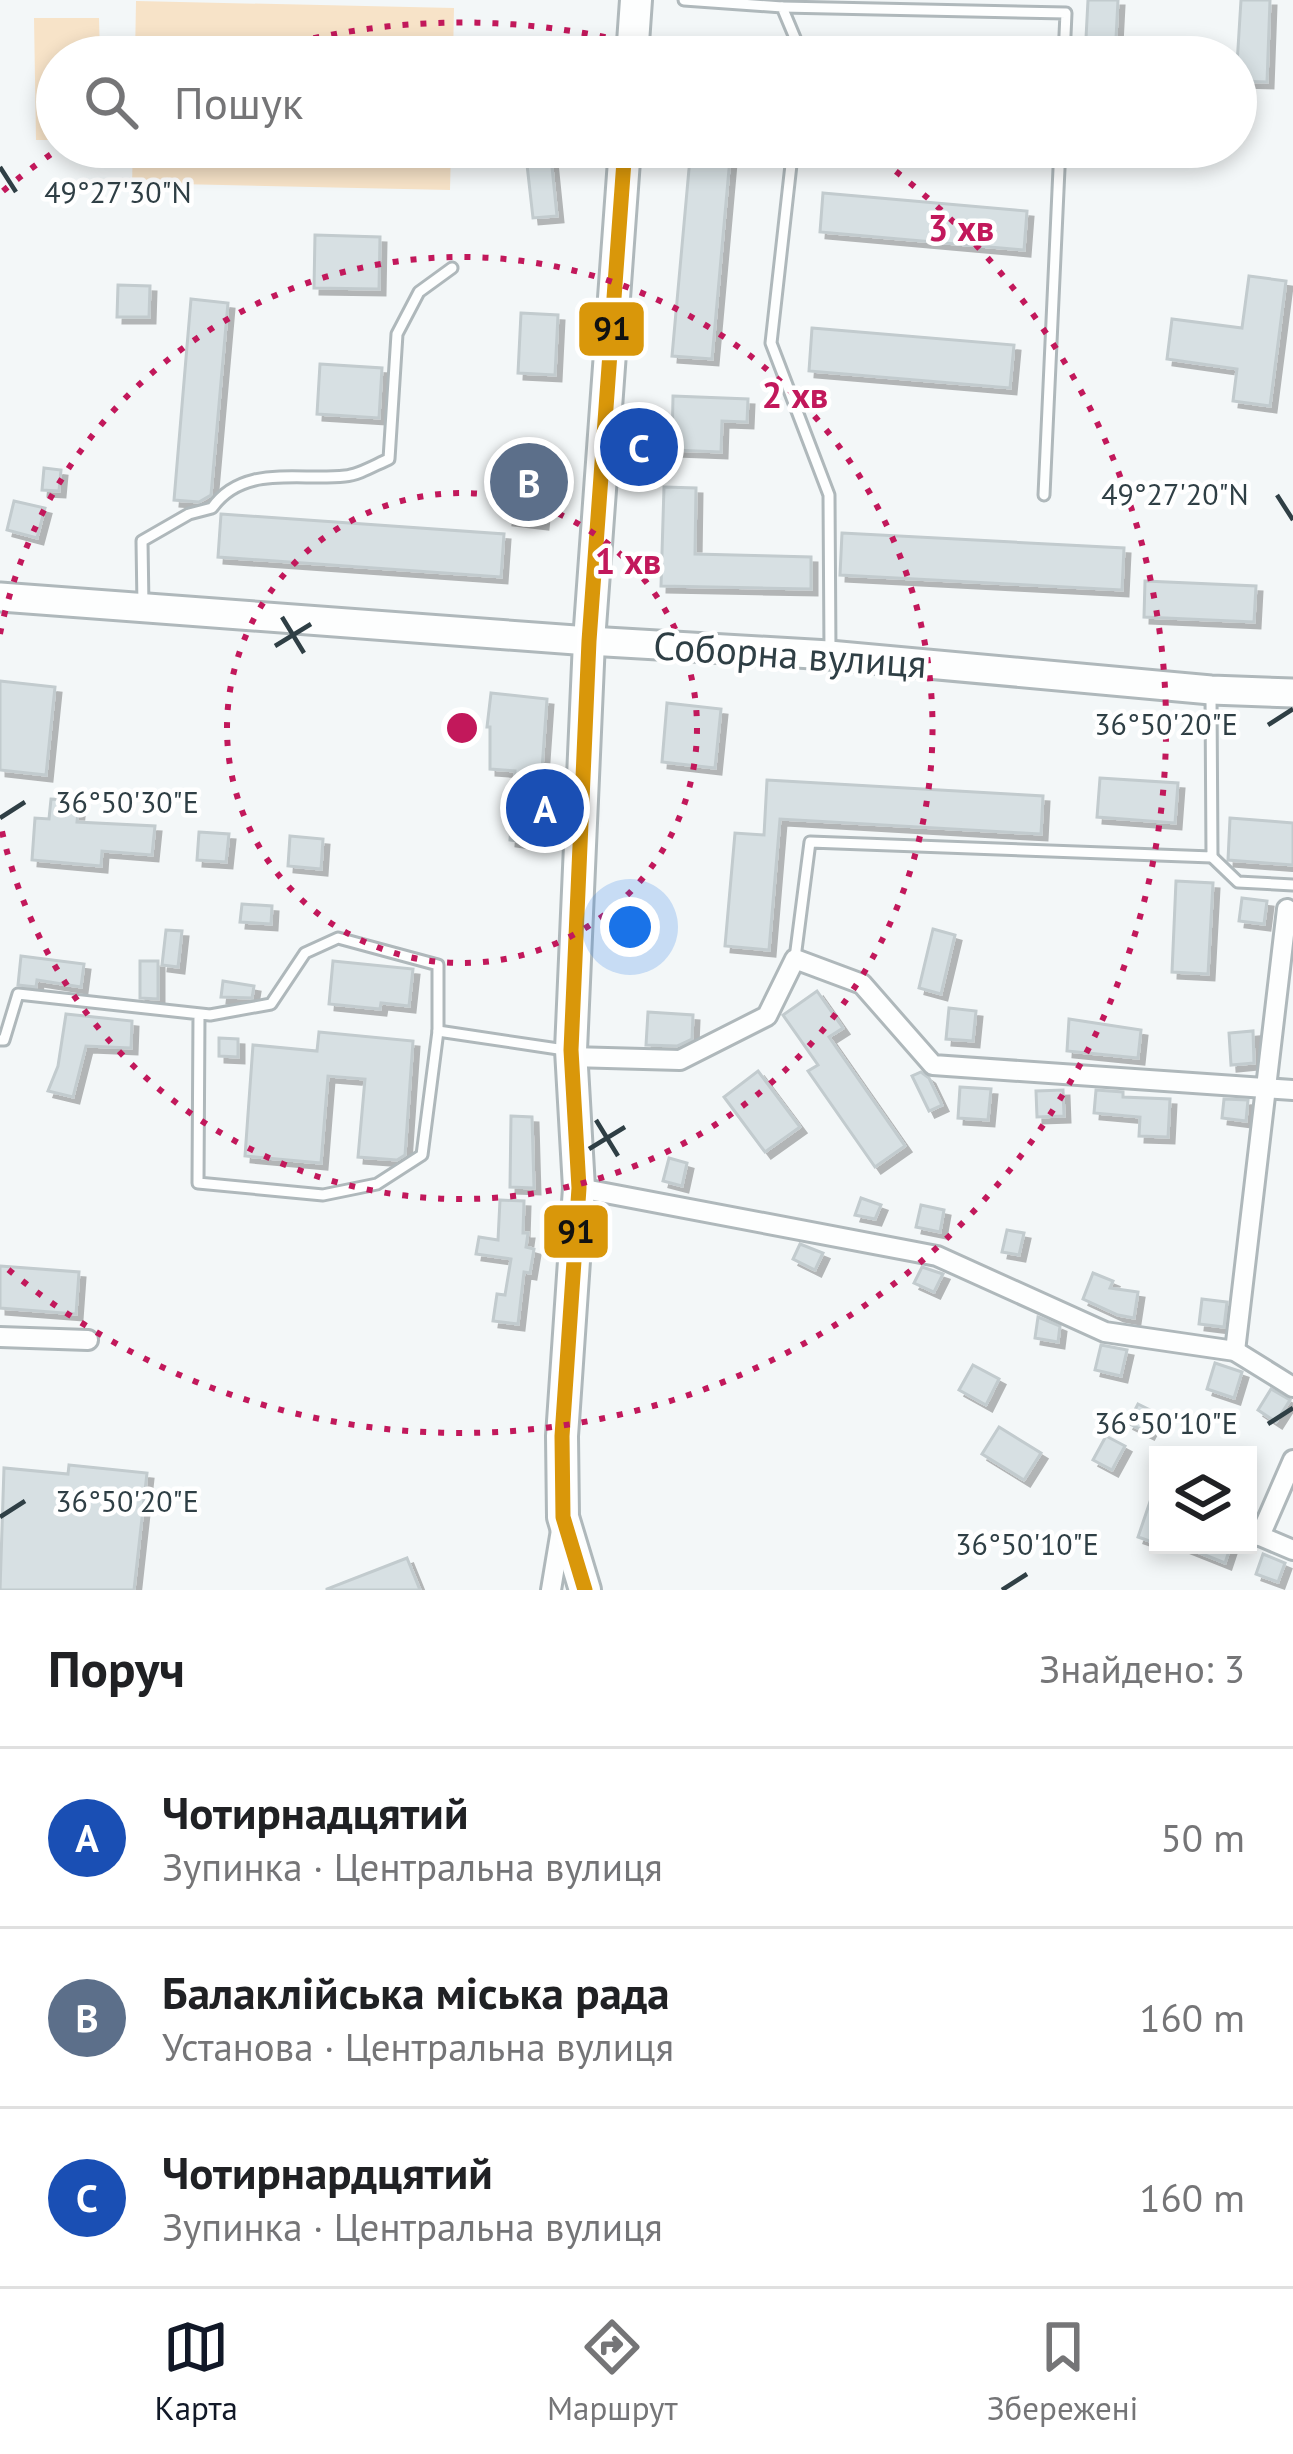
<!DOCTYPE html>
<html lang="uk">
<meta charset="utf-8">
<style>
:root{--surface:#fff;--page:#f2f2f2;--text:#202124;--muted:#757577;--line:#e0e0e0;--accent:#111827}
body{margin:0;font-family:"PT Sans",sans-serif;background:var(--page);color:var(--text)}
.controls{position:absolute;right:36px;bottom:36px;display:grid;overflow:hidden;border-radius:0px;box-shadow:0 6px 18px #0003}
.controls button{width:108px;height:108px;display:grid;place-items:center;padding:0;border:0;border-bottom:3px solid var(--line);background:var(--surface);color:var(--text);font:60px sans-serif}
.you{position:absolute;left:630px;top:927px;width:42px;height:42px;margin:-30px;border:9px solid #fff;border-radius:50%;background:#1a73e8;box-shadow:0 0 0 18px #1a73e833}
.badge{display:grid;place-items:center;width:78px;height:78px;border-radius:50%;background:var(--accent);color:#fff;font-size:39px;font-weight:700}
.pin{position:absolute;translate:-50% -50%;border:6px solid #fff;box-shadow:0 3px 12px #0006}
.list{margin:0;padding:0;list-style:none}
h2{display:flex;justify-content:space-between;align-items:center;height:156px;margin:0;padding:0 48px;font-size:51px}
h2 small{font-size:39px;font-weight:400;color:var(--muted)}
.list li{display:grid;grid-template-columns:78px 1fr auto;gap:36px;align-items:center;box-sizing:border-box;height:180px;padding:0 48px;border-top:3px solid var(--line)}
.list b{display:block;font-size:45px;white-space:nowrap}
.list p{margin:0;font-size:39px;white-space:nowrap;color:var(--muted)}
.list em{font-size:39px;font-style:normal;color:var(--muted)}
.icon{flex:none;width:66px;height:66px;fill:none;stroke:currentColor;stroke-width:2;stroke-linecap:round;stroke-linejoin:round}
.map{position:relative;flex:none;width:1293px;height:1590px;overflow:hidden}
.search{position:absolute;background:var(--surface);box-shadow:0 6px 18px #0003;left:36px;right:36px;top:36px;height:132px;display:flex;align-items:center;gap:30px;box-sizing:border-box;padding:0 42px;border-radius:66px;color:var(--muted);font-size:45px}
.sheet{height:696px;background:var(--surface)}
nav{display:flex;justify-content:space-around;align-items:center;box-sizing:border-box;height:168px;border-top:3px solid var(--line);background:var(--surface);font-size:33px;color:var(--muted)}
nav a{display:grid;justify-items:center;gap:6px}
nav .on{color:var(--accent)}
.map>svg:first-child{display:block}
</style>
<div class="map">
<svg width="1293" height="1590" viewBox="0 0 1293 1590">
<defs>
<filter id="shadow"><feDropShadow dx="6" dy="6" stdDeviation="0" flood-color="#0004"/></filter>
</defs>
<rect width="100%" height="100%" fill="#f3f7f8"/>
<g fill="#f7e3c8">
<path d="M136,1L454,8L453,57H135Z"/>
<path d="M34,18H99L100,57H57V140H36Z"/>
<path d="M133,147H451L450,190L132,183Z"/>
</g>
<g fill="#d7e0e3" stroke="#c2cbce" stroke-width="3" filter="url(#shadow)">
<path d="M1088,0H1118L1115,57H1085Z"/>
<path d="M1241,0H1270L1267,82L1236,81Z"/>
<path d="M525,147H550L557,216L533,218Z"/>
<path d="M691,147H731L712,359L672,356Z"/>
<path d="M823,193L1027,211L1024,250L820,232Z"/>
<path d="M315,235L380,237L379,289L314,288Z"/>
<path d="M1249,276L1286,281L1270,406L1233,401L1237,369L1167,359L1172,319L1242,328Z"/>
<path d="M118,285L150,286L149,317H117Z"/>
<path d="M191,299L228,303L211,495L199,502L174,500Z"/>
<path d="M521,313L558,315L555,375L518,373Z"/>
<path d="M812,328L1014,345L1010,388L809,371Z"/>
<path d="M320,364L382,368L379,418L317,414Z"/>
<path d="M673,396L748,399L747,422L722,421L721,452L672,450Z"/>
<path d="M515,442L550,446L542,523L507,519Z"/>
<path d="M44,468L61,470L59,491L42,490Z"/>
<path d="M664,487L696,488L695,554L811,557V589L661,586Z"/>
<path d="M14,501L45,508L37,538L7,530Z"/>
<path d="M221,514L504,534L501,577L218,557Z"/>
<path d="M842,533L1124,548L1122,590L840,575Z"/>
<path d="M1145,581L1256,586L1254,622L1144,617Z"/>
<path d="M0,681L55,687L46,775L0,770Z"/>
<path d="M491,693L547,699L538,826H533L531,843L510,840L515,771L490,769V727H487Z"/>
<path d="M667,703L721,709L715,768L662,762Z"/>
<path d="M1100,778L1178,783L1175,823L1097,817Z"/>
<path d="M767,780L1043,796L1041,834L780,819L769,950L725,946L735,833L764,835Z"/>
<path d="M51,799L79,801L77,822L155,826L152,855L102,851L101,866L32,860L35,818L49,819Z"/>
<path d="M1230,818L1293,823V865L1228,860Z"/>
<path d="M199,832L229,834L226,862L197,860Z"/>
<path d="M290,836L323,839L321,869L288,866Z"/>
<path d="M1176,881L1213,883L1208,974L1172,972Z"/>
<path d="M1242,898L1267,901L1264,924L1239,921Z"/>
<path d="M242,904L272,906L271,924L240,922Z"/>
<path d="M933,929L955,935L941,994L919,988Z"/>
<path d="M166,930L182,931L178,967L162,965Z"/>
<path d="M21,956L84,964L81,987L37,980L36,987L18,985Z"/>
<path d="M140,961H158V999L140,998Z"/>
<path d="M333,961L413,969L409,1006L381,1003L380,1009L329,1004Z"/>
<path d="M223,981L254,986L252,998L221,997Z"/>
<path d="M817,991L843,1028L829,1037L905,1146L875,1167L808,1071L818,1065L783,1015Z"/>
<path d="M949,1008L976,1011L973,1041L946,1039Z"/>
<path d="M648,1012L693,1015L692,1039L677,1046L646,1045Z"/>
<path d="M66,1014L132,1021L131,1048L86,1046L73,1097L48,1091L58,1066Z"/>
<path d="M1069,1019L1141,1030L1138,1058L1067,1051Z"/>
<path d="M1253,1031L1254,1063L1231,1065L1229,1033Z"/>
<path d="M319,1032L413,1041L405,1155L397,1160L358,1157L365,1079L328,1076L321,1163L245,1156L253,1045L317,1051Z"/>
<path d="M219,1038L238,1039V1057L219,1056Z"/>
<path d="M758,1071L800,1127L765,1152L724,1097Z"/>
<path d="M921,1072L929,1078L942,1105L929,1111L912,1076Z"/>
<path d="M960,1087L991,1089L988,1120L958,1118Z"/>
<path d="M1063,1090L1064,1116L1037,1117L1036,1091Z"/>
<path d="M1096,1090L1123,1092V1097L1170,1099L1168,1137L1139,1136L1140,1117L1094,1113Z"/>
<path d="M1224,1099L1248,1100L1246,1121L1222,1118Z"/>
<path d="M511,1116L532,1117L534,1188L510,1187Z"/>
<path d="M669,1158L687,1163L682,1186L663,1181Z"/>
<path d="M861,1198L881,1205L875,1219L855,1215Z"/>
<path d="M500,1200L524,1201L523,1233H528L526,1247L534,1249L530,1273L524,1272L518,1324L493,1321L497,1294L505,1295L511,1259L476,1254L479,1237L498,1240Z"/>
<path d="M921,1205L944,1210L940,1232L916,1227Z"/>
<path d="M1007,1230L1024,1233L1019,1255L1002,1252Z"/>
<path d="M800,1244L823,1253L815,1270L793,1259Z"/>
<path d="M0,1266L79,1272L76,1314L0,1308Z"/>
<path d="M922,1267L943,1274L934,1292L914,1283Z"/>
<path d="M1093,1273L1113,1281L1110,1288L1138,1292L1134,1318L1118,1315L1083,1299Z"/>
<path d="M1202,1299L1227,1302L1224,1327L1199,1324Z"/>
<path d="M1038,1317L1060,1326L1058,1342L1035,1338Z"/>
<path d="M1101,1345L1127,1350L1121,1376L1095,1370Z"/>
<path d="M1215,1363L1242,1372L1234,1398L1207,1389Z"/>
<path d="M973,1365L999,1379L986,1405L959,1390Z"/>
<path d="M1271,1389L1290,1400L1276,1422L1258,1410Z"/>
<path d="M1138,1404L1158,1414L1148,1433L1128,1423Z"/>
<path d="M999,1427L1041,1453L1024,1480L982,1454Z"/>
<path d="M1106,1436L1125,1446L1112,1470L1093,1460Z"/>
<path d="M69,1465L147,1473L134,1590H0L4,1468L68,1474Z"/>
<path d="M1155,1487H1158V1544L1138,1537Z"/>
<path d="M1180,1545H1231L1225,1563Z"/>
<path d="M1263,1554L1285,1563L1278,1582L1256,1574Z"/>
<path d="M407,1558L420,1590H327V1589Z"/>
</g>
<g fill="none" stroke-linecap="round" stroke-linejoin="round">
<g stroke="#afb8bb" stroke-width="15">
<g id="lane">
<path d="M684,0L782,7L803,57"/>
<path d="M782,7L1066,13L1064,57"/>
<path d="M793,147L771,343L829,495L830,652"/>
<path d="M1044,495L1060,147"/>
<path d="M143,606L142,541L189,514L212,508C243,464 298,481 345,476C359,475 375,465 389,459L397,334L419,292L452,268"/>
<path d="M1212,857L1238,882L1293,885"/>
<path d="M795,958L810,842L1212,857L1211,696"/>
<path d="M438,1031L565,1050"/>
<path d="M0,1040H4L18,994L210,1015L271,1004L305,953L338,938L438,965V1031L422,1155L377,1184L323,1195L198,1183L199,1014"/>
</g>
</g>
<g stroke="#afb8bb" stroke-width="24">
<g id="street">
<path d="M571,1057L680,1060L767,1016L795,959L862,984L933,1065L1293,1090"/>
<path d="M579,1188L937,1256L1105,1332L1235,1351L1293,1387"/>
<path d="M0,1337L88,1340"/>
<path d="M1235,1351L1287,909"/>
<path d="M1248,1533L1260,1536L1293,1460"/>
<path d="M1260,1536L1293,1550"/>
<path d="M551,1590L561,1530"/>
</g>
</g>
<g stroke="#afb8bb" stroke-width="33">
<path id="secondary" d="M0,597L589,641L829,655L1211,690L1293,693"/>
</g>
<g stroke="#afb8bb" stroke-width="36">
<g id="primary">
<path d="M632,57L636,0"/>
<path d="M585,1590L563,1517L562,1436L579,1188L571,1050L589,641L625,147"/>
</g>
</g>
<use href="#lane" stroke="#fdfefe" stroke-width="9"/>
<use href="#street" stroke="#fdfefe" stroke-width="18"/>
<use href="#secondary" stroke="#fdfefe" stroke-width="27"/>
<use href="#primary" stroke="#fdfefe" stroke-width="30"/>
<g stroke="#fff" stroke-width="24">
<path id="bus-1" d="M585,1590L563,1517L562,1436L579,1188L571,1050L589,641L625,147"/>
</g>
<use href="#bus-1" stroke="#d9970a" stroke-width="15"/>
</g>
<path fill="none" stroke="#2f3f45" stroke-width="4.5" d="M0,167L16,192M1277,495L1293,520M282,617L304,653M275,646L311,624M1268,725L1293,709M0,818L25,802M596,1120L618,1156M589,1149L625,1127M1268,1424L1293,1408M0,1517L25,1501M1002,1590L1027,1574"/>
<g fill="none" stroke="#c2185b" stroke-width="6" stroke-dasharray="6 12">
<circle cx="462" cy="728" r="235"/>
<path d="M0 634A471 471 0 1 1 0 822"/>
<path d="M3 191A706 706 0 0 1 57 150M244 57A706 706 0 0 1 680 57M867 150A706 706 0 1 1 3 1265"/>
</g>
<g text-anchor="middle" dominant-baseline="central" stroke-width="9" stroke-linejoin="round" paint-order="stroke">
<g font-size="39" fill="#2f3f45" stroke="#fff">
<text transform="translate(790 654) rotate(4)">Соборна вулиця</text>
</g>
</g>
<g font-size="30" text-anchor="middle" fill="#2f3f45" stroke="#fff" stroke-width="9" stroke-linejoin="round" paint-order="stroke">
<text x="118" y="203">49°27'30"N</text>
<text x="1175" y="505">49°27'20"N</text>
<text x="1166" y="735">36°50'20"E</text>
<text x="127" y="813">36°50'30"E</text>
<text x="1166" y="1434">36°50'10"E</text>
<text x="127" y="1512">36°50'20"E</text>
<text x="1027" y="1555">36°50'10"E</text>
</g>
<circle cx="462" cy="728" r="18" fill="#c2185b" stroke="#fff" stroke-width="6"/>
<g font-size="36" text-anchor="middle" font-weight="bold" fill="#c2185b" stroke="#fff" stroke-width="9" stroke-linejoin="round" paint-order="stroke">
<text x="961" y="241">3 хв</text>
<text x="795" y="408">2 хв</text>
<text x="628" y="574">1 хв</text>
</g>
<g stroke="#fff" stroke-width="4.5">
<rect x="577" y="300" width="69" height="58" rx="12" fill="#d9970a"/>
<rect x="542" y="1203" width="68" height="57" rx="12" fill="#d9970a"/>
</g>
<g font-size="33" text-anchor="middle" font-weight="bold" fill="#111">
<text x="612" y="340">91</text>
<text x="576" y="1243">91</text>
</g>
</svg>
<div class="controls">
<button><svg class="icon" aria-label="layers" viewBox="0 0 24 24"><path d="M12 4l9 5-9 5-9-5zM3 14l9 5 9-5"/></svg></button>
</div>
<div class="you"></div>
<div class="pin badge" style="left:545px;top:808px;background:#1a4fb4">A</div>
<div class="pin badge" style="left:529px;top:482px;background:#5c6f8a">B</div>
<div class="pin badge" style="left:639px;top:447px;background:#1a4fb4">C</div>
<div class="search"><svg class="icon" aria-label="search" viewBox="0 0 24 24"><circle cx="10" cy="10" r="6"/><path d="M15 15l6 6"/></svg>Пошук</div>
</div>
<section class="sheet">
<h2>Поруч<small>Знайдено: 3</small></h2>
<ul class="list">
<li><span class="badge" style="background:#1a4fb4">A</span><div><b>Чотирнадцятий</b><p>Зупинка · Центральна вулиця</p></div><em>50 m</em></li>
<li><span class="badge" style="background:#5c6f8a">B</span><div><b>Балаклійська міська рада</b><p>Установа · Центральна вулиця</p></div><em>160 m</em></li>
<li><span class="badge" style="background:#1a4fb4">C</span><div><b>Чотирнардцятий</b><p>Зупинка · Центральна вулиця</p></div><em>160 m</em></li>
</ul>
</section>
<nav>
<a class="on"><svg class="icon" aria-label="map" viewBox="0 0 24 24"><path d="M3 6l6-2 6 2 6-2v14l-6 2-6-2-6 2zM9 4v14M15 6v14"/></svg>Карта</a>
<a><svg class="icon" aria-label="directions" viewBox="0 0 24 24"><path d="M12 3l9 9-9 9-9-9zM9 14v-3h6M13 9l2 2-2 2"/></svg>Маршрут</a>
<a><svg class="icon" aria-label="saved" viewBox="0 0 24 24"><path d="M7 4h10v16l-5-4-5 4z"/></svg>Збережені</a>
</nav>
